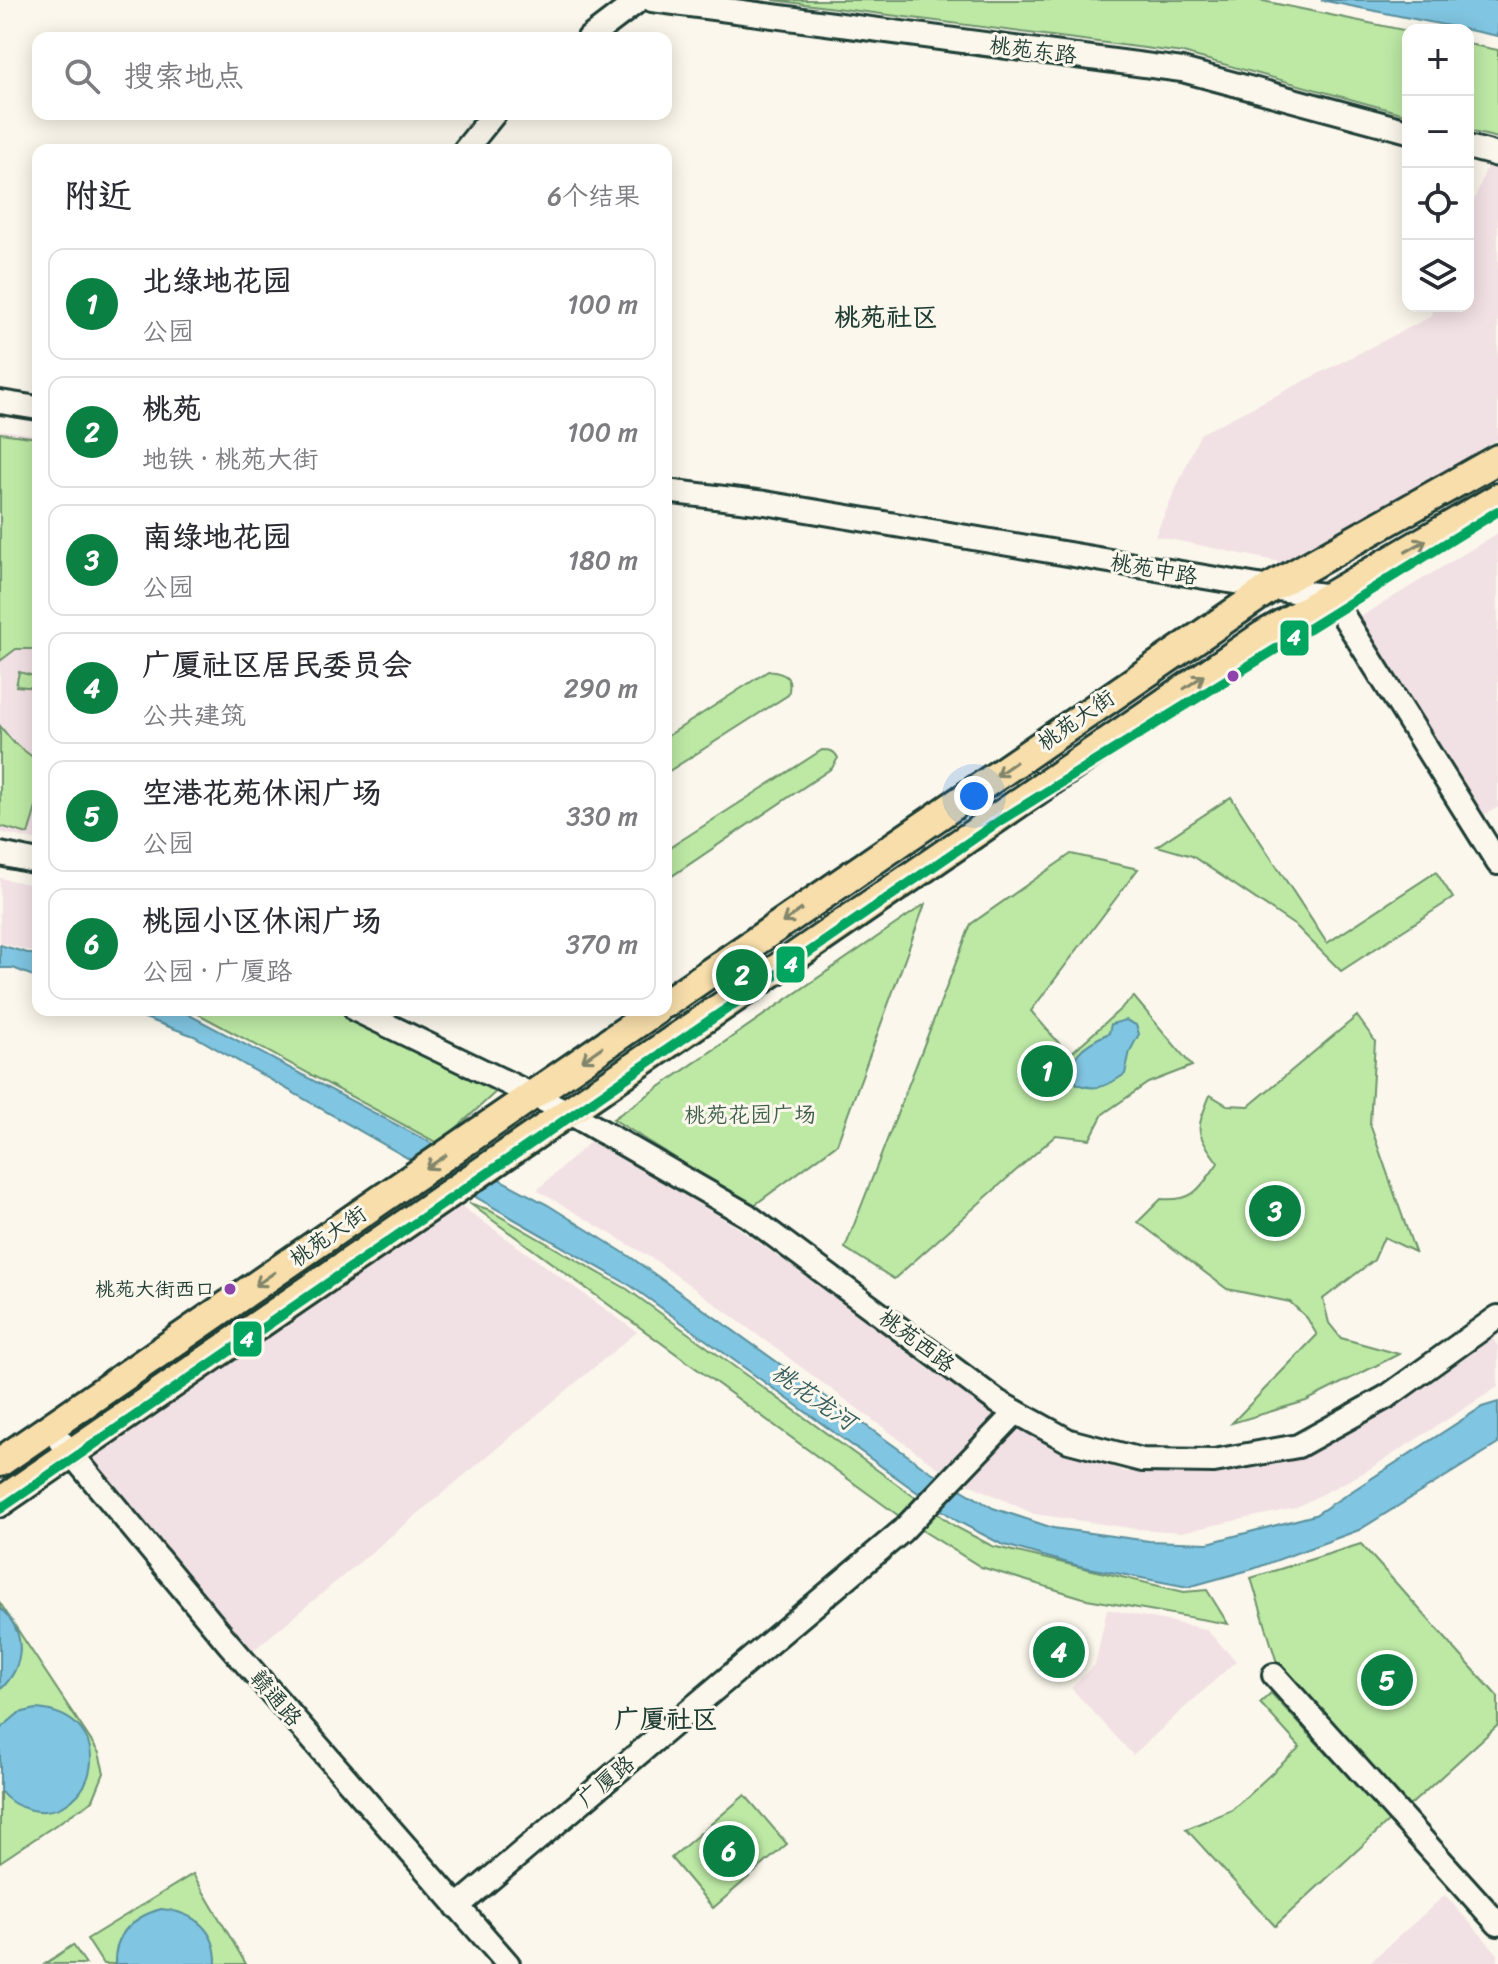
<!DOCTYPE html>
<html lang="zh">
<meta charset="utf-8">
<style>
:root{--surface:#fff;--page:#f2f2f3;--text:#2b2b33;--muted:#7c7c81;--line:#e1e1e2;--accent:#0b8043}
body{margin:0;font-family:Sriracha,"LXGW WenKai TC",sans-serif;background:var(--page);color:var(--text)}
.controls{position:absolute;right:24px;top:24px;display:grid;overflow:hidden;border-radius:16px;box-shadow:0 4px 20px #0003}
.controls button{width:72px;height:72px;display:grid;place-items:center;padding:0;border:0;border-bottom:2px solid var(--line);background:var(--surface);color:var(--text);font:40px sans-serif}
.you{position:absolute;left:974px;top:796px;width:28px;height:28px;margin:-20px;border:6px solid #fff;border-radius:50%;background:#1a73e8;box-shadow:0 0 0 12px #1a73e833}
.badge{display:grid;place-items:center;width:52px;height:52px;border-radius:50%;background:var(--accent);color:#fff;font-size:26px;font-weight:700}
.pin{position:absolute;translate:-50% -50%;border:4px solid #fff;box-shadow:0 2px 8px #0006}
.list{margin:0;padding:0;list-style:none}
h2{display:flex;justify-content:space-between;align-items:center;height:104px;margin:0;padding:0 32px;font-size:34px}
h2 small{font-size:26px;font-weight:400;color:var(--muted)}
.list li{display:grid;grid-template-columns:52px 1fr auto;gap:24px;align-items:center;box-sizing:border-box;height:112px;margin:0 16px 16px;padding:0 16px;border:2px solid var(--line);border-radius:16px}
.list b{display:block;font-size:30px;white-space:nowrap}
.list p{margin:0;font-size:26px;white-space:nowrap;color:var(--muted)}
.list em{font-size:26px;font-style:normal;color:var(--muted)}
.icon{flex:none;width:44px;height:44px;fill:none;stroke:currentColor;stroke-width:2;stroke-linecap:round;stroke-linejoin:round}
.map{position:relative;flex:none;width:1498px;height:1964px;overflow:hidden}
.search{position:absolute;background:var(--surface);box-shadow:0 4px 20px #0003;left:32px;top:32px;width:640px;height:88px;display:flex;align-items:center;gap:20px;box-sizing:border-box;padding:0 28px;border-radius:16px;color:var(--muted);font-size:30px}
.panel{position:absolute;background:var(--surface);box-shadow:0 4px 20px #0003;left:32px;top:144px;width:640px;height:872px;border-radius:16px}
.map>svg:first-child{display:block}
</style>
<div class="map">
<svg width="1498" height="1964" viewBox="0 0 1498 1964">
<rect width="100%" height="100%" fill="#fbf7ec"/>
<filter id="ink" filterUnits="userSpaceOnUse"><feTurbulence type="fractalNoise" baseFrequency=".0125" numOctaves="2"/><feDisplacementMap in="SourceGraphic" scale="16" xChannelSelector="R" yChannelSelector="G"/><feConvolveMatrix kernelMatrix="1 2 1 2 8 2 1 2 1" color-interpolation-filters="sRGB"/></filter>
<g filter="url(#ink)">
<g fill="#f2e1e4">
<path d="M1488,164L1498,167V439L1284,563L1155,536L1200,434L1430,317L1434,306H1468V216Z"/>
<path d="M0,430L38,435V841L0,832Z"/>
<path d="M1498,533V807L1482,817L1357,619Z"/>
<path d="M0,878L38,886V953L0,943Z"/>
<path d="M592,1140L734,1225L994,1411L1018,1425L1125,1472L1216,1475L1300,1450L1498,1320V1335L1493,1339L1498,1346V1387L1365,1472L1295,1508L1182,1532L1136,1529L1034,1514L945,1473L658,1262L537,1190Z"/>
<path d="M460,1205L637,1332L249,1654L85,1462Z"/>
<path d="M1107,1609L1206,1629L1236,1661L1133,1755L1071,1688L1095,1665Z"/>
<path d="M1445,1895L1498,1954V1964H1368Z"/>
</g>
<g fill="#bde9a5" stroke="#6e936c" stroke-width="2">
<path d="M773,0H1258L1408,31V115L1183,53Z"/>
<path d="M1468,44L1498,50V138L1468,131Z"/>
<path d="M0,433L38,438V649H16L0,661Z"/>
<path d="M768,671C786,673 793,677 788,695L666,773V737Z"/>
<path d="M19,672L38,677V688L16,686Z"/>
<path d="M0,726L14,743L38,761V801L28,834L0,826Z"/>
<path d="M822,750C829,750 834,750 838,758L832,768L666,880V850Z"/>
<path d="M1231,797L1327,943L1436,872L1453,898L1341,971L1297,927L1192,856L1157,846Z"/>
<path d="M1071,854L1138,869L1031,1011L1069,1055L1134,997L1192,1066L1148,1083L1103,1114L1090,1139L1056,1135L894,1279L845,1248L971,924Z"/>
<path d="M925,904L837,1144L753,1206L613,1119Z"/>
<path d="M191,1010H338L500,1088L439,1144Z"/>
<path d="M1357,1016L1375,1041L1370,1124L1415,1252L1384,1237L1374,1260L1323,1299L1329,1323L1341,1338L1399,1354L1306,1401L1232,1423L1317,1335L1307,1318L1290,1302L1227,1289L1138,1222L1161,1199C1194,1202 1200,1188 1218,1163C1195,1130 1195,1133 1210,1095L1227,1105L1249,1106Z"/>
<path d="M469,1203L487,1209L627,1289L956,1527L992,1546L1184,1592L1207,1590L1228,1624L1087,1599L981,1567L899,1516Z"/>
<path d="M1361,1544L1498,1697V1725L1407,1808L1277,1663L1251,1578Z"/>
<path d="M0,1603L99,1753L104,1773L93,1800L0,1862Z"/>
<path d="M1271,1693L1389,1821L1275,1926L1186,1829L1232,1810L1300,1747L1260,1703Z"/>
<path d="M745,1795L787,1844L713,1908L671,1858Z"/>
<path d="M193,1874L246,1964H103L87,1939Z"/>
<path d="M73,1945L86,1964H45Z"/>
</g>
<g fill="#80c5e1" stroke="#598f9c" stroke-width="2">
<path d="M1321,0H1498V36Z"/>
<path d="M0,945L38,956V978L13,968H0Z"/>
<path d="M123,1010H180L548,1205L629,1256L928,1470L993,1508L1053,1528L1149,1541L1208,1543L1315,1515L1482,1407L1498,1402V1444L1359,1530L1253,1569L1188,1587L1079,1566L1001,1544L957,1521L631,1286L194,1036Z"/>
<path d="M1126,1020L1136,1025L1139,1034L1130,1051L1125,1074C1109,1085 1096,1092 1077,1084C1062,1057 1087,1043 1109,1033L1111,1024Z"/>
<path d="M0,1608C27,1632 26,1665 0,1690Z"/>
<path d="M36,1709C122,1715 97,1823 31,1810C18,1807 8,1801 0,1791V1729L19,1713Z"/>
<path d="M161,1909C193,1912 217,1929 216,1964H115C114,1934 133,1917 161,1909Z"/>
</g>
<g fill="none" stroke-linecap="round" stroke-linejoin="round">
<g stroke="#1f3d34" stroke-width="28">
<g id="minor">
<path d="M652,0L1182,70L1408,131"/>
<path d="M589,38L639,0"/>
<path d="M1468,147L1498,155"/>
<path d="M465,150L494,114"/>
<path d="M0,402L38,408"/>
<path d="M666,491L765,503L1270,588L1331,596L1498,863"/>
<path d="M0,854L38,862"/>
<path d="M356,1010L568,1112L747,1215L998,1402L1069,1441L1142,1460L1214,1461L1298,1446L1388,1396L1498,1317"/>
<path d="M50,1428L229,1644L508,1964"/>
<path d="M1274,1675L1498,1924"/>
<path d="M457,1907L902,1531L1016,1412"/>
</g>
</g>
<g stroke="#1f3d34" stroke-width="34">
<g id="major">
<path d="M666,1003L1270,588L1498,459"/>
<path d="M0,1462L656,1010"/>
<path d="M0,1502L1262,636L1498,498"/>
</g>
</g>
<use href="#minor" stroke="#fbf7ec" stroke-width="22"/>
<use href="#major" stroke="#f8deab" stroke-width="28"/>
<g stroke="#fbf7ec" stroke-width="16">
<path id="metro-1" d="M0,1509L1001,820L1498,511"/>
</g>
<use href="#metro-1" stroke="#00a560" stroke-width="10"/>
</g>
<defs><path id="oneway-shaft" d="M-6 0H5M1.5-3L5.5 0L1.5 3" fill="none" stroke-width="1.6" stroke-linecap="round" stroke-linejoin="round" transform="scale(2)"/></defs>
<g stroke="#81856a">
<use href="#oneway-shaft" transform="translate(1416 546) rotate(-30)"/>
<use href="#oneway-shaft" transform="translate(1194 682) rotate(-34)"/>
<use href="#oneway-shaft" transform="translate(1006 769) rotate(145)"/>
<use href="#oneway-shaft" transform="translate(792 916) rotate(145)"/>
<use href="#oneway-shaft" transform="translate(592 1054) rotate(145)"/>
<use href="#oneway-shaft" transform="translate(436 1162) rotate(146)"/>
<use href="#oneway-shaft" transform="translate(265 1279) rotate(145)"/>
</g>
</g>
<g fill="#8e44ad" stroke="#fbf7ec" stroke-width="3">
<circle cx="1233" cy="676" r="7"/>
<circle cx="230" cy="1289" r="7"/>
</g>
<g text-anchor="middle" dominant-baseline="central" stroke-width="6" stroke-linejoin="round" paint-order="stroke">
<g font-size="20" fill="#1f3d34" stroke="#fbf7ec" text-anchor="end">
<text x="215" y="1289">桃苑大街西口</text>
</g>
<g font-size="22" fill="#1f3d34" stroke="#fbf7ec">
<text transform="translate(1033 50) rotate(7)">桃苑东路</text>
<text transform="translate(1154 569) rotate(10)">桃苑中路</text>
<text transform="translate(1076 720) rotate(-35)">桃苑大街</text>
<text transform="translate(328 1236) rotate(-35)">桃苑大街</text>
<text transform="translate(917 1341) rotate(37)">桃苑西路</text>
<text transform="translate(276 1698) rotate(49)">赣通路</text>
<text transform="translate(606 1781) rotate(-40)">广厦路</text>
</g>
<g font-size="22" fill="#3f5f4b" stroke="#fbf7ec">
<text x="750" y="1114">桃苑花园广场</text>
</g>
<g font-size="24" font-style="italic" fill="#375f5f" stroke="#fbf7ec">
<text transform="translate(814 1397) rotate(35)">桃花龙河</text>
</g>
<g font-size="26" font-weight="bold" fill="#1f3d34" stroke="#fbf7ec">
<text x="886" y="317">桃苑社区</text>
<text x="666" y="1719">广厦社区</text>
</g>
</g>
<g stroke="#fbf7ec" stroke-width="3">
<rect x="1279" y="619" width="31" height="38" rx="8" fill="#00a560"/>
<rect x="775" y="945" width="31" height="39" rx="8" fill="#00a560"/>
<rect x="232" y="1320" width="31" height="38" rx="8" fill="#00a560"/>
</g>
<g font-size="22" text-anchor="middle" font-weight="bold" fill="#fff">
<text x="1294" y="645">4</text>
<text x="791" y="972">4</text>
<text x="247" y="1347">4</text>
</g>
</svg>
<div class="controls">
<button>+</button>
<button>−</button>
<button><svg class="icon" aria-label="locate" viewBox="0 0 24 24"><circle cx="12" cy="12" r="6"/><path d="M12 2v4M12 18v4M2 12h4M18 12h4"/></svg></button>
<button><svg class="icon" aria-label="layers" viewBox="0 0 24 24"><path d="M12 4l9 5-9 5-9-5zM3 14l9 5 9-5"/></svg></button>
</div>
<div class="you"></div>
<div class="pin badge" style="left:1047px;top:1071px">1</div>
<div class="pin badge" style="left:742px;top:975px">2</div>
<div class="pin badge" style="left:1275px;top:1211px">3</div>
<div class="pin badge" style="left:1059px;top:1652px">4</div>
<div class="pin badge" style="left:1387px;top:1680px">5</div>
<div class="pin badge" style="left:729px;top:1851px">6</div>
<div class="search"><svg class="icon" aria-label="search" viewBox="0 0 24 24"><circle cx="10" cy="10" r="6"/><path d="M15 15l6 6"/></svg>搜索地点</div>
<section class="panel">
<h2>附近<small>6个结果</small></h2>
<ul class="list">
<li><span class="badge">1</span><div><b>北绿地花园</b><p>公园</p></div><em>100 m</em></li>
<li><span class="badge">2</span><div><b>桃苑</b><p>地铁 · 桃苑大街</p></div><em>100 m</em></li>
<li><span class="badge">3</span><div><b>南绿地花园</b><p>公园</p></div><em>180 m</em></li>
<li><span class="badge">4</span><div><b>广厦社区居民委员会</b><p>公共建筑</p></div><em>290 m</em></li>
<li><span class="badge">5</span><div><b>空港花苑休闲广场</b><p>公园</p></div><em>330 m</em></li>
<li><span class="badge">6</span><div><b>桃园小区休闲广场</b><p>公园 · 广厦路</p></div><em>370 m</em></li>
</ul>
</section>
</div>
